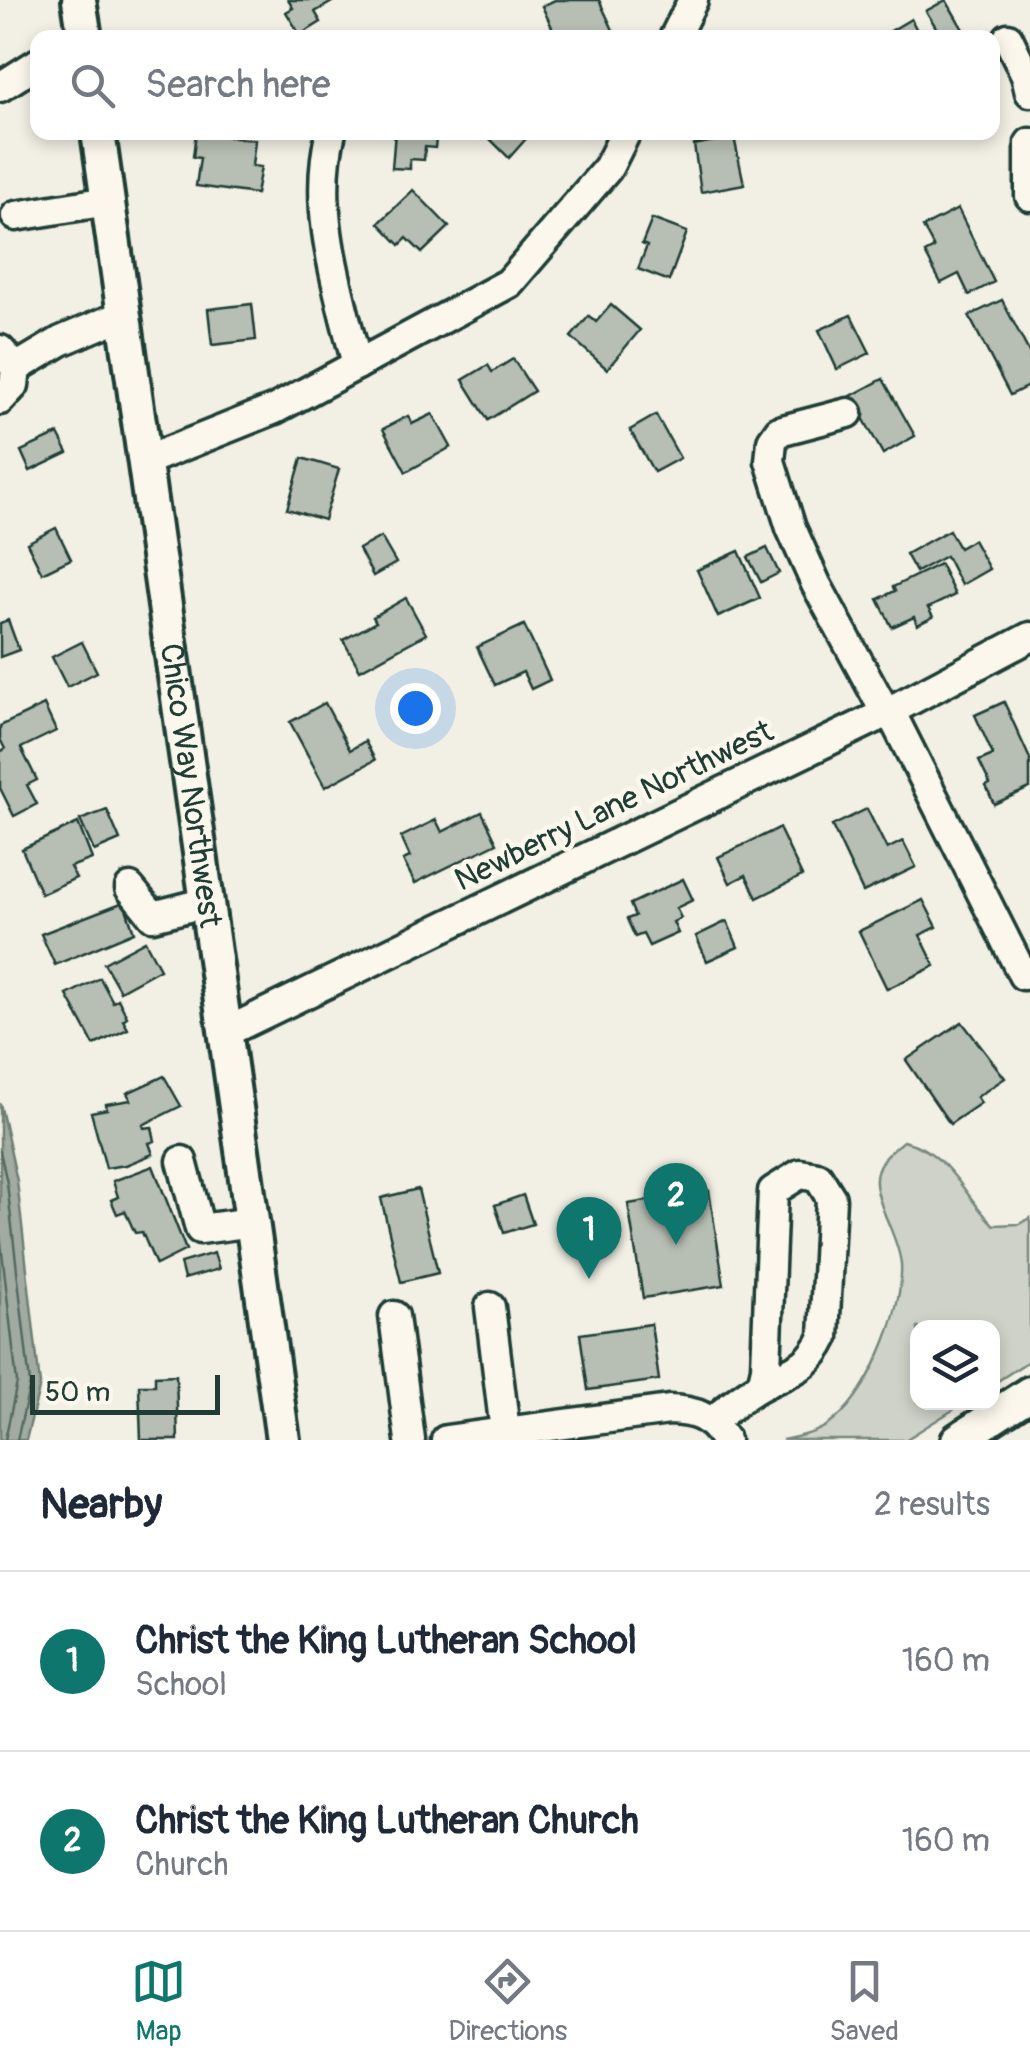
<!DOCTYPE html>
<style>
:root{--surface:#fff;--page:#f6f6f7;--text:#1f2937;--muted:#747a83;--line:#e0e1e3;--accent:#0f766e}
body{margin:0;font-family:Pangolin,sans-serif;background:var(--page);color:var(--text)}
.controls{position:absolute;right:30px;bottom:30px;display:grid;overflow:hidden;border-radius:20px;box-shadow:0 5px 15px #0003}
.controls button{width:90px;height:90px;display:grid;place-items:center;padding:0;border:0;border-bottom:2px solid var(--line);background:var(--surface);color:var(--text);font:50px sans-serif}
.scale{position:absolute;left:30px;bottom:25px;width:190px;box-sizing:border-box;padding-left:10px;border:5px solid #1f3d34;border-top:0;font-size:28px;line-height:35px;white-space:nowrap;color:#1f3d34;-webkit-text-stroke:8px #fbf7ec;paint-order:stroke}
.you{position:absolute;left:415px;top:708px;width:35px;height:35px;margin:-25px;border:8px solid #fff;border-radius:50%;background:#1a73e8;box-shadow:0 0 0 15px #1a73e833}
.badge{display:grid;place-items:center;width:65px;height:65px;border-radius:50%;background:var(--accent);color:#fff;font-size:32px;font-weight:700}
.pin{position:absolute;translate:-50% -82px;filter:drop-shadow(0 2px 5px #0008)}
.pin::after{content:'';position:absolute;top:52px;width:35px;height:30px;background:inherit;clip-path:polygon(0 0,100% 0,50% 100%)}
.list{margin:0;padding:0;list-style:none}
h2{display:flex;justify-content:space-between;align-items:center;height:130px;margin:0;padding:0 40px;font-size:42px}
h2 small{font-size:32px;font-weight:400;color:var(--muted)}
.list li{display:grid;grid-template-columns:65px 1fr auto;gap:30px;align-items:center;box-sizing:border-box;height:180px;padding:0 40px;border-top:2px solid var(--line)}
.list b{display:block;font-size:38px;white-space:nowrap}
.list p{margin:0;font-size:32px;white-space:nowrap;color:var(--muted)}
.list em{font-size:32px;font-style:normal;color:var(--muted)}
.icon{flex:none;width:55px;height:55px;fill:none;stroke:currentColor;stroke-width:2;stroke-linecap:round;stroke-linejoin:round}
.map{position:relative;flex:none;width:1030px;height:1440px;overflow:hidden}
.search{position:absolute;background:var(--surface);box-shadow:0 5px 15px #0003;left:30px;right:30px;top:30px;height:110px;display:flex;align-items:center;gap:25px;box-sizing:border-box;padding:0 35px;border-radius:20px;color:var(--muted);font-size:38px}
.sheet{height:490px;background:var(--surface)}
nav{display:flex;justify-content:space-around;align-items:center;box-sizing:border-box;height:140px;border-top:2px solid var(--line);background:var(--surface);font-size:28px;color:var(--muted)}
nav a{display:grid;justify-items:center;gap:5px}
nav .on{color:var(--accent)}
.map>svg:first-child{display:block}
</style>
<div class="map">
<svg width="1030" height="1440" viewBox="0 0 1030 1440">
<rect width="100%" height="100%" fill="#f2f0e5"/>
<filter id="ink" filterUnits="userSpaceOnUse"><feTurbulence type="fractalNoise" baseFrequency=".01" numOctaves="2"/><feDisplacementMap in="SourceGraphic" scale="20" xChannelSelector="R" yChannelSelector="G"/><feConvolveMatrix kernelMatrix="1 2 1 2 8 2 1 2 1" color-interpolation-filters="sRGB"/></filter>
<g filter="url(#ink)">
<path fill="#cfd2c8" stroke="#77887e" stroke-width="2.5" d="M903,1141C949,1151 964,1197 994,1225L1019,1224L1030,1218V1360L993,1384L992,1328H918V1402L964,1403L905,1440H782C797,1437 813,1434 826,1426C867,1402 904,1311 901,1264C898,1236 879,1211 876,1184C874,1164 889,1152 903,1141Z"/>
<path fill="#a2aba1" stroke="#6e7f75" stroke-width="2.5" d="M0,1103L17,1181L40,1385L26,1440H0Z"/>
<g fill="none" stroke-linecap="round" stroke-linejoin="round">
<g stroke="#536960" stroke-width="2.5">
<path d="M0,1151L7,1183L30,1384L17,1440"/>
<path d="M0,1234L17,1383L5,1440"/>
</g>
</g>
<g fill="#b7beb3" stroke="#1f3d34" stroke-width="2.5">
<path d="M288,0H331L332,2L315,12L321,22L300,35L286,12L293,8Z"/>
<path d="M555,0H599L613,30L598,38H557L542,6Z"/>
<path d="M946,0L968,38H923L937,29L926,11Z"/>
<path d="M911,19L921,38H892L889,32Z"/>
<path d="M196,132L255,140L252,166L261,167L256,194L196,186L200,158L193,157Z"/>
<path d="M395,132H437L435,148L425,147L424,160L410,159V169L392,168Z"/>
<path d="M483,132H532L509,158Z"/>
<path d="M734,137L744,184L701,192L694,145Z"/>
<path d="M413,190L449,227L422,253L407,238L400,245L379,223Z"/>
<path d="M958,209L994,282L969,295L959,274L941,283L925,253L934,248L923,227Z"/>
<path d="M652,219L687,232L669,281L638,269L647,246L642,244Z"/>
<path d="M1002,300L1030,354V385L1010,395L969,316Z"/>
<path d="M252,304L256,340L212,345L208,309Z"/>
<path d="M611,305L640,330L607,369L571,337L589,316L596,322Z"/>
<path d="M851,315L870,353L837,369L819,330Z"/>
<path d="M513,359L534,391L488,420L463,380L488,365L492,372Z"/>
<path d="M883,379L915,436L883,454L851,396Z"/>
<path d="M433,414L451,447L406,472L383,429L408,416L412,424Z"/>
<path d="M656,415L680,458L654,472L630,430Z"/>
<path d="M58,434L68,453L30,471L21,451Z"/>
<path d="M302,458L339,469L324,520L287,509Z"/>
<path d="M56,528L71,559L42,573L27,543Z"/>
<path d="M949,530L959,548L973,540L989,569L961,585L946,556L916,572L906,554Z"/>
<path d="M381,537L396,563L373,576L359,549Z"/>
<path d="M767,548L779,573L761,582L748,557Z"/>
<path d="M739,551L760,598L718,617L697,570Z"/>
<path d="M940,564L955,595L928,608L933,617L917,625L914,617L892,627L878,599L895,591L893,587Z"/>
<path d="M406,598L426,634L360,670L343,640L376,622L373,617Z"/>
<path d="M8,620L19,650L0,657V623Z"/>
<path d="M524,625L550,680L531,689L523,672L495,685L477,647Z"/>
<path d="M82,642L97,672L67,687L52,657Z"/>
<path d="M1004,702L1030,759V788L994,804L986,786L990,784L979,761L993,755L975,715Z"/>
<path d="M325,703L350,750L365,741L375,760L325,787L290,722Z"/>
<path d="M44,705L56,731L21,748L37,780L27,785L37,804L14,816L0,788V752L5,749L0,739V726Z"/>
<path d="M867,809L887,849L903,841L916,867L863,892L832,826Z"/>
<path d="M107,810L120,840L94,851L80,820Z"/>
<path d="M482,812L497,843L415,883L403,860L410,857L401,837L436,820L442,832Z"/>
<path d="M78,823L92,859L70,867L76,878L41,894L22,849Z"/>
<path d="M779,828L802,876L757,898L746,875L730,883L718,857Z"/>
<path d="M683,879L693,900L676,908L681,918L673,922L678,933L649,946L643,934L635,937L627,919L635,916L630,904Z"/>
<path d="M923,900L937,927L920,935L935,966L887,989L859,931Z"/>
<path d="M124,902L134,932L55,965L41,934Z"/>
<path d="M727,921L738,947L707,961L696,936Z"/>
<path d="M145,941L160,969L120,991L104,963Z"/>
<path d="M100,978L113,1002L118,999L127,1017L123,1020L128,1029L94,1045L67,995Z"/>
<path d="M962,1022L1005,1078L977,1097L981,1103L950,1124L906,1060Z"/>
<path d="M164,1076L181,1106L143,1125L144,1128L152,1127L155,1141L149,1143L153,1154L126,1165L106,1168L91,1112L107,1109L106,1104L131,1100L127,1093Z"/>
<path d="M153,1166L186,1250L156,1265L142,1232L135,1233L125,1211L117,1214L111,1200L118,1197L113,1181Z"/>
<path d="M418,1189L438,1273L401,1282L381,1198Z"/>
<path d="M709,1191L724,1285L643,1298L628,1204Z"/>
<path d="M523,1195L533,1224L504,1233L495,1205Z"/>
<path d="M214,1253L219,1269L184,1279L180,1263Z"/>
<path d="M651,1324L659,1380L588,1390L580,1334Z"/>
<path d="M176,1375L178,1440H141L139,1385H155V1376Z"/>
</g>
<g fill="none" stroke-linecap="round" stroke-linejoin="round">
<g stroke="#1f3d34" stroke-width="35">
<g id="minor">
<path d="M674,38L693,0"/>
<path d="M1008,38L1026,75L1030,92"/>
<path d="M0,87L38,63"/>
<path d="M331,132C311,209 339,291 357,365"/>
<path d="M1030,143V196"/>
<path d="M16,216L108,201"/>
<path d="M0,350L16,368L14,385L0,400"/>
<path d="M16,368L61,341L125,314"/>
<path d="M848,413L779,431L772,441L770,461L791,528L816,584L886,713"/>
<path d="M145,461L275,409L509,283L608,168L626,132"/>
<path d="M890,711L1023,975"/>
<path d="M130,888L153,916L208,902"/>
<path d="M226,1032L886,713L1030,637"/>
<path d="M182,1161L200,1229L253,1222"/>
<path d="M490,1307L505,1431"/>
<path d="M394,1316L410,1440"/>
<path d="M713,1421C728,1408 746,1393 764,1384C793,1370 809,1368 824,1337L831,1198L818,1177L800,1174L773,1191L766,1368L762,1385"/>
<path d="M446,1440L669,1410C697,1411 709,1416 725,1440"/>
</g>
</g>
<g stroke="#1f3d34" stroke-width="40">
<g id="major">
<path d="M79,0L85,38"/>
<path id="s1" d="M98,132L283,1440"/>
<path d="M958,1440L1030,1393"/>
</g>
</g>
<use href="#minor" stroke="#fbf7ec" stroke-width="28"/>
<use href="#major" stroke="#fbf7ec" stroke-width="32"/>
</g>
</g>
<g text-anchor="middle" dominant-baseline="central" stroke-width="9" stroke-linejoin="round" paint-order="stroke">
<g font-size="32" fill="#1f3d34" stroke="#fbf7ec">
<text stroke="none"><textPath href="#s1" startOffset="660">Chico Way Northwest</textPath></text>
<text transform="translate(614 806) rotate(-26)">Newberry Lane Northwest</text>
</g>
</g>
</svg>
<div class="controls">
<button><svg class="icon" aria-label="layers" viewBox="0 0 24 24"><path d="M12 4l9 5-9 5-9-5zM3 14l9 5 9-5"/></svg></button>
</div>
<div class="scale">50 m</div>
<div class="you"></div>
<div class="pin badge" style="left:589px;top:1279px">1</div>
<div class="pin badge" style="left:676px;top:1245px">2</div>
<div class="search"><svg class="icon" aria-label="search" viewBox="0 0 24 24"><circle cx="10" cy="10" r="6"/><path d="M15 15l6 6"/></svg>Search here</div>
</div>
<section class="sheet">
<h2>Nearby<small>2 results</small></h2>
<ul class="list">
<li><span class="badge">1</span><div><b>Christ the King Lutheran School</b><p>School</p></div><em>160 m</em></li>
<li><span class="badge">2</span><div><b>Christ the King Lutheran Church</b><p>Church</p></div><em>160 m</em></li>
</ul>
</section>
<nav>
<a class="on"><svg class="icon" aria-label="map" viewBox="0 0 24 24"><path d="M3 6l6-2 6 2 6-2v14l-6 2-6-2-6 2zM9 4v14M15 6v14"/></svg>Map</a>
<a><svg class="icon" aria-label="directions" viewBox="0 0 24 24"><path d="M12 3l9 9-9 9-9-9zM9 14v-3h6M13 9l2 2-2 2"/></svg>Directions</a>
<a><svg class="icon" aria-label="saved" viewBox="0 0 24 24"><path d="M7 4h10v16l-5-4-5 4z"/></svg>Saved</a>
</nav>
